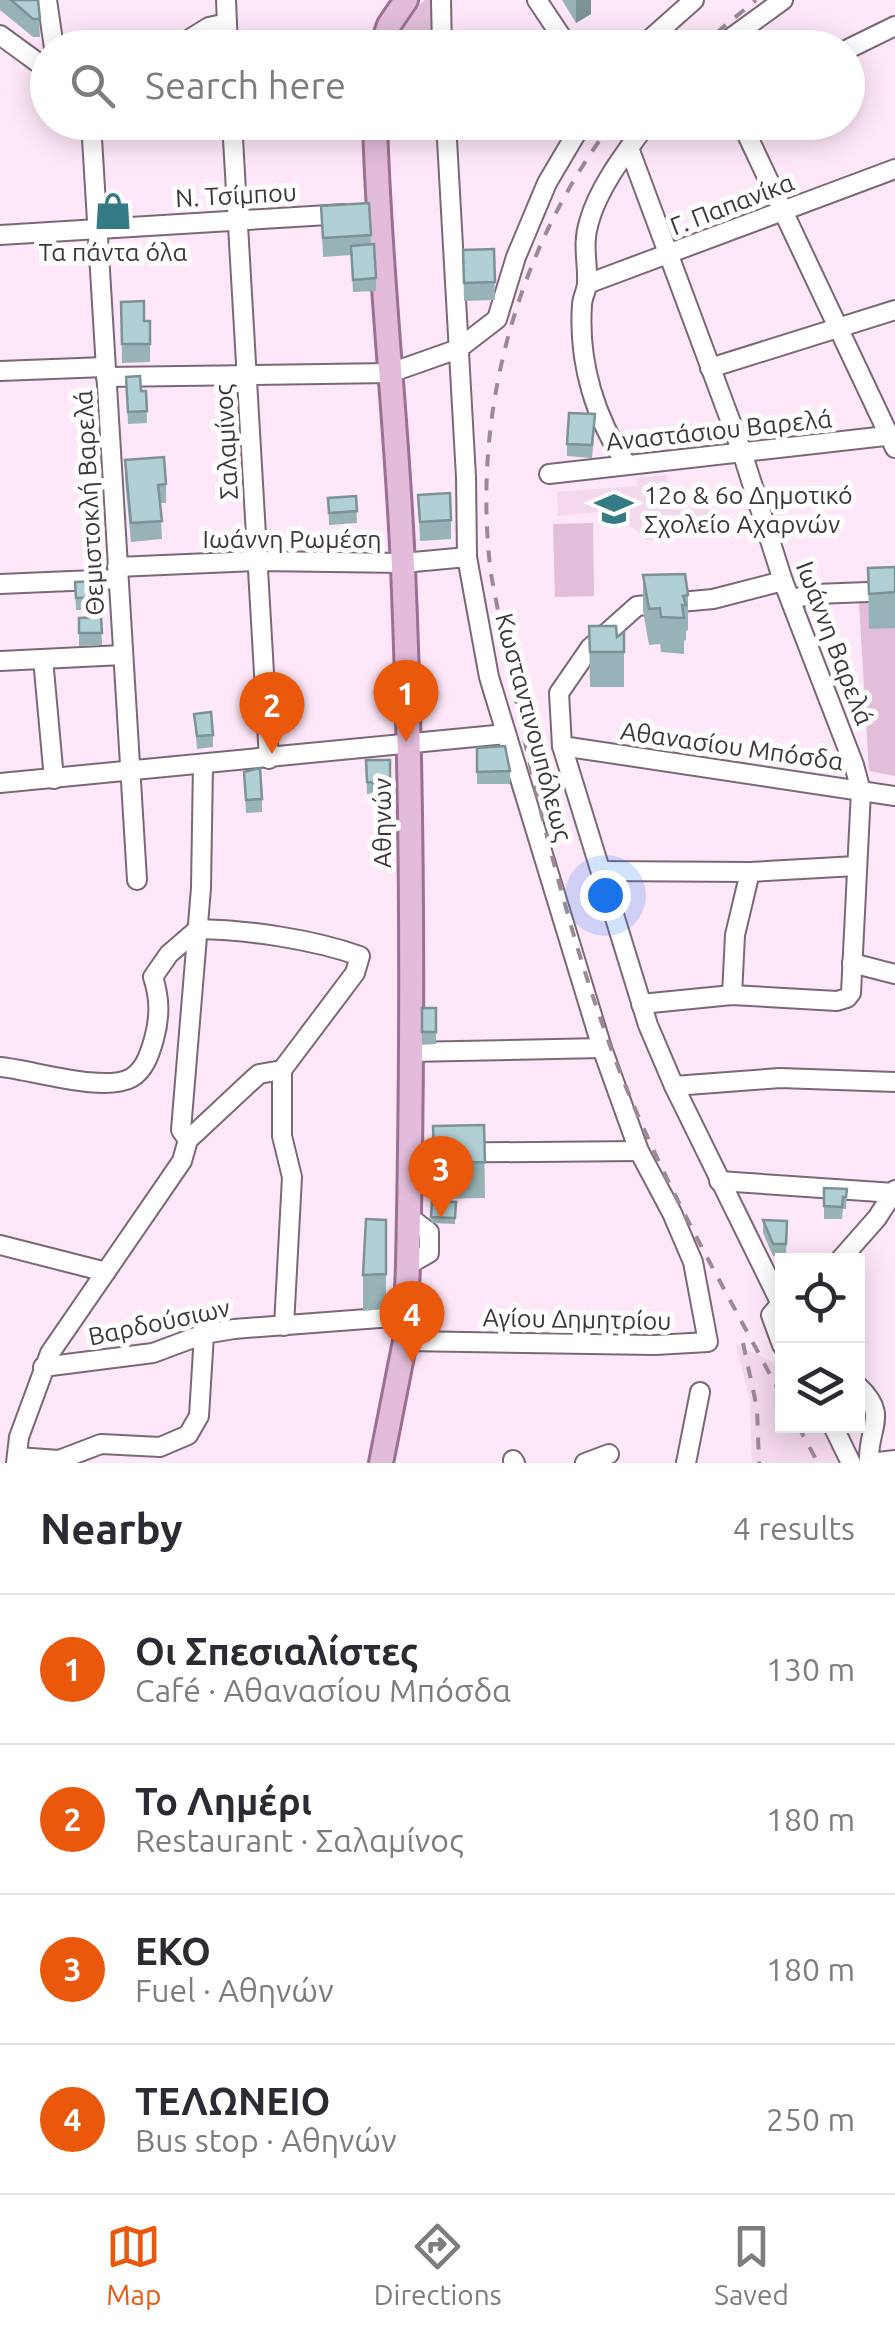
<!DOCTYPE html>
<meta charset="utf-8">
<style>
:root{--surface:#fff;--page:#f2f2f3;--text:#2b2b33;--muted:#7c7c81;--line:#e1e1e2;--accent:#ea580c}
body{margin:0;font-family:Ubuntu,sans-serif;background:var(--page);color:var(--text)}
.controls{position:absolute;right:30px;bottom:30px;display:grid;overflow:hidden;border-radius:0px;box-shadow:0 5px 25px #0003}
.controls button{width:90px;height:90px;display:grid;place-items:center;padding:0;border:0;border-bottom:2px solid var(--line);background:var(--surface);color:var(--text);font:50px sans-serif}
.you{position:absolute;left:605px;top:895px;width:35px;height:35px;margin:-25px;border:8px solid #fff;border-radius:50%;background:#1a73e8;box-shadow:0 0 0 15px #1a73e833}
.badge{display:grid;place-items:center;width:65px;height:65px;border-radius:50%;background:var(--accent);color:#fff;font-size:32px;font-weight:700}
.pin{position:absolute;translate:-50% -82px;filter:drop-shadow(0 2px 5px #0008)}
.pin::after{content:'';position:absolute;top:52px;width:35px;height:30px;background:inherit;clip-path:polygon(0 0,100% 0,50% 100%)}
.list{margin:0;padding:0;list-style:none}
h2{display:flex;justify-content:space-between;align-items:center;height:130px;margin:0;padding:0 40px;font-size:42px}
h2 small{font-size:32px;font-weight:400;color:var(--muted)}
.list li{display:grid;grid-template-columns:65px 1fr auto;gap:30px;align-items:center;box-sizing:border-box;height:150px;padding:0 40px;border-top:2px solid var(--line)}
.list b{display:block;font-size:38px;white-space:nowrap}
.list p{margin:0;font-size:32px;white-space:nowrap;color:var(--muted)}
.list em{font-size:32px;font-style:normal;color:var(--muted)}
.icon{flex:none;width:55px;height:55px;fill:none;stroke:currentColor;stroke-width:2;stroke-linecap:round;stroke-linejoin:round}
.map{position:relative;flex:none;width:895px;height:1463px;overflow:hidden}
.search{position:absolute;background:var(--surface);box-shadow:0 5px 25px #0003;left:30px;right:30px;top:30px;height:110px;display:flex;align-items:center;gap:25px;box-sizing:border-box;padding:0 35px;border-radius:55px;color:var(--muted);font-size:38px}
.sheet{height:730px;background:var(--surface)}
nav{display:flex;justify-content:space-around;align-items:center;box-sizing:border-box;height:140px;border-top:2px solid var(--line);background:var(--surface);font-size:28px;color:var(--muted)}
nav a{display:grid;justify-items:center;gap:5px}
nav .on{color:var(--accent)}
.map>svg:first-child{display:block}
</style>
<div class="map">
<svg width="895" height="1463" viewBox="0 0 895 1463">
<rect width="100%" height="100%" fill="#fee7f9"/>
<g fill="#f4d8ed">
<path d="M667,475L671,510L713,507L715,535L647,540L613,511L558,516L557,492L638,486L636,478Z"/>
<path d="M736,1344L782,1367V1426H821L840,1463H752L750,1402Z"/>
</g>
<g fill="#e2beda">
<path d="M425,0H433L435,40L432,47L390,48L411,12Z"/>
<path d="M593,523L594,596L555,597L553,524Z"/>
<path d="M895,601V776L869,771L859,603Z"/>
</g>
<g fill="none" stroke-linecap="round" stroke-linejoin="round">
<g stroke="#7b6877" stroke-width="22">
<g id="minor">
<path d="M47,0L54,48"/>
<path d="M226,0L228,48"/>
<path d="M441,0L442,48"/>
<path d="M537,0L569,48"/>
<path d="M0,35L48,70"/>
<path d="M175,48L209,27L227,23"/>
<path d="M640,48L694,0"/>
<path d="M717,48L783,0"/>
<path d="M848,49L895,26"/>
<path d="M91,122L137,880"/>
<path d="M232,122L269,759"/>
<path d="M741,122L895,448"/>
<path d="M629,148L742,452L783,581L854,765L861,791L851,993L847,998L837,1001L732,995L641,1004"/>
<path d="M0,235L344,214"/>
<path d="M587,284L895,169"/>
<path d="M710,368L895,310"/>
<path d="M0,371L105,367"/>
<path d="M106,377L390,373L458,349L497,319L516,257L547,183L583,122"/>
<path d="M627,465C595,419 578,362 582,305C582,298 587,290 587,283C588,262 582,244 589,222C599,186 626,152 648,122"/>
<path d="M549,474L895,435"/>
<path d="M117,567L258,561L403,563L467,557"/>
<path d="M0,584L118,579"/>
<path d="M791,599L815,594L895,591"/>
<path d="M43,659L54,779"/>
<path d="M0,661L123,655"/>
<path d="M562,746L895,796"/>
<path d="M0,783L506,734"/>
<path d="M601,871L750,872L856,866"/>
<path d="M852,963L895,974"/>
<path d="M732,995L735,935L750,872"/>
<path d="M409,1052L602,1048"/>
<path d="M0,1067C33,1070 104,1093 131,1078C145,1070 150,1053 154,1039C160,1017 160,999 153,977L169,954L198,929C248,930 312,939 360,956L355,973L282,1070L259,1074L249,1083L188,1140L182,1161L50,1353L19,1437L16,1463"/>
<path d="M282,1070V1136L292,1177L284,1326"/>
<path d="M674,1086L780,1078L895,1082"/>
<path d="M188,1140L181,1130L201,888L203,764"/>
<path d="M408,1153L639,1151"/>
<path d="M719,1181L894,1193"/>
<path d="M0,1245L106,1272"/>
<path d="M840,1260L877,1218L895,1190"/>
<path d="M408,1265L429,1253V1232L409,1217"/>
<path d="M782,1302L771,1315L782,1345"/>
<path d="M782,1306L674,1086L648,1025L562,746L559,693L590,648L637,606L713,599L783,581"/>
<path d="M405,1341L655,1345L708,1342L693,1262L672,1213L639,1151L602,1048L489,677L467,557L466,477L446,122"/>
<path d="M43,1367L153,1353L204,1334L234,1329L406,1316"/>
<path d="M858,1386C890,1416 867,1427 869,1463"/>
<path d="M833,1426L851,1463"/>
<path d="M17,1457L59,1460L101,1444L160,1447L188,1435L199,1416L204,1334"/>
<path d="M513,1460L515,1463"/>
<path d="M585,1463L609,1454"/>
<path d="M686,1463L700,1392"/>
<path d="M870,1463L895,1460"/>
</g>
</g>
<g stroke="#9c7093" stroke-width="28">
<g id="major">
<path d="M381,48L389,25L406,0"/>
<path d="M375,122C379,271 397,420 403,568C413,800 413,1033 408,1265L405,1341L381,1463"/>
</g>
</g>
<use href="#minor" stroke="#fff" stroke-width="18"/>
<use href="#major" stroke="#e2bcda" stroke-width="22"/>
<g stroke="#9a8a96" stroke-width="4" stroke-dasharray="12 12" stroke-linecap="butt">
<path d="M698,48L756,0"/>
<path d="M613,122C516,250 471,416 491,574C522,738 560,918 620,1072C664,1185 726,1291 782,1397"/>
<path d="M743,1343L757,1408L759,1463"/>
<path d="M798,1426L818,1463"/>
</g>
</g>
<g fill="#98b3b7">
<path d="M0,0H38L40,37H33L0,10Z"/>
<path d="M562,0H591V14L576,23Z"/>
<path d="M369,203L371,245L376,278V291L353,292L351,255L323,257L321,206Z"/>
<path d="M494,249L495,300L464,301L463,250Z"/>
<path d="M121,302L144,321H150V362L122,363Z"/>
<path d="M126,377L141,391H146L147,423L128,424Z"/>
<path d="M595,426L592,458L567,456V444Z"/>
<path d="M125,460L166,484V503H160L162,539L131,542L125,479Z"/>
<path d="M418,495L451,520V539L420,541Z"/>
<path d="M356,496L357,523L329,525L328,498Z"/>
<path d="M895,567V628L869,629L868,568Z"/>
<path d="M643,575L688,595V630L686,631V640L684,641V654L661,652L660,644L649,645L643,611Z"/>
<path d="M100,581L101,610H76L75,582Z"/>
<path d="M101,617L102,645L79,646V618Z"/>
<path d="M589,626L617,637L624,632V687H590Z"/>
<path d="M194,714L213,735V747L197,749Z"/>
<path d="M477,748L510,771V784H477Z"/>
<path d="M366,760H390V797L367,794Z"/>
<path d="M244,772L262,799V812L246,813Z"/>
<path d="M436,1008V1044L422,1045V1032Z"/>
<path d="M484,1125L485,1198L434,1199L433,1126Z"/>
<path d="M824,1188L847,1189L846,1209H843L842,1219H824Z"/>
<path d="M432,1201L456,1202L455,1224L431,1223Z"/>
<path d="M386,1220V1309L363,1311V1275Z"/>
<path d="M763,1220L787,1221L786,1256H773L763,1233Z"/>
</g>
<path fill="#7c9295" d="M576,0H591V14L576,23Z"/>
<g fill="#b1d0d5" stroke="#7c9295" stroke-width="2.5">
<path d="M11,0H38L40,19H33Z"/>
<path d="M369,203L371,235L323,238L321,206Z"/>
<path d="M374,244L376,278L353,280L351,246Z"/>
<path d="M494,249L495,282L464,283L463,250Z"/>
<path d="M144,301V321H150V344H122L121,302Z"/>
<path d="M140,376L141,391H146L147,411L128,412L126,377Z"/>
<path d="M569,413L595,414L592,445L567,444Z"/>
<path d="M164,457L166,484L158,485L162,521L131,523L125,460Z"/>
<path d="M450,493L451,520L420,522L418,495Z"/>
<path d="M356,496L357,511L329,513L328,498Z"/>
<path d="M895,567V592L869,594L868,568Z"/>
<path d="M685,574L688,595L683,596L686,605H682L684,618L661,617L660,608L649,609L643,575Z"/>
<path d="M100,581L101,597L76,598L75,582Z"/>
<path d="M101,617L102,633H79V618Z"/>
<path d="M589,626H616L617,637L624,632V652H590Z"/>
<path d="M211,712L213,735L197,736L194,714Z"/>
<path d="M505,746L510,771L477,772V748Z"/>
<path d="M366,760H390V784L367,782Z"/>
<path d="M260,768L262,799L246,800L244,772Z"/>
<rect x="422" y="1008" width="14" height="24"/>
<path d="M484,1125L485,1162L434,1163L433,1126Z"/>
<path d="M824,1188L847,1189L846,1197H843L842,1207L824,1206Z"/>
<path d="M432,1201L456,1202L455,1218L431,1217Z"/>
<path d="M366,1219L386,1220V1274L363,1275Z"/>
<path d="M763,1220L787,1221L786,1244H773Z"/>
</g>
<defs>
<g id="shop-bare" transform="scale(3)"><path d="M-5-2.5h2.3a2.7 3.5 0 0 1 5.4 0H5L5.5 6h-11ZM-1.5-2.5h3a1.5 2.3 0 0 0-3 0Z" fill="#347b85" stroke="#fff" stroke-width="2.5" paint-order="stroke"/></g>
<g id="school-bare" transform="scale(3)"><path d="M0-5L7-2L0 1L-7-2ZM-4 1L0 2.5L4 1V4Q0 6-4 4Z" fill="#347b85" stroke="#fff" stroke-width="2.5" paint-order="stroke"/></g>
</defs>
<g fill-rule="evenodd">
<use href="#shop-bare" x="113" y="211"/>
<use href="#school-bare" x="614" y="509"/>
</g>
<g text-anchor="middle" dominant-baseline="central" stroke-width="10" stroke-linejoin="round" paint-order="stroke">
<g font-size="25" fill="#3f363d" stroke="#fff">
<text transform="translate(236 195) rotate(-3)">N. Τσίμπου</text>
<text transform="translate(732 204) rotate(-21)">Γ. Παπανίκα</text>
<text transform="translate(719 430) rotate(-6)">Αναστάσιου Βαρελά</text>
<text transform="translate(226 442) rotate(-93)">Σαλαμίνος</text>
<text transform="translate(89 503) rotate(-93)">Θεμιστοκλή Βαρελά</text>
<text x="292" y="539">Ιωάννη Ρωμέση</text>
<text transform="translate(835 643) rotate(69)">Ιωάννη Βαρελά</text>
<text transform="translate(534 727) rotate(75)">Κωσταντινουπόλεως</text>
<text transform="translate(732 746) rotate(8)">Αθανασίου Μπόσδα</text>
<text transform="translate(382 823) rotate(-90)">Αθηνών</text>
<text transform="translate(577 1319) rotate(1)">Αγίου Δημητρίου</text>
<text transform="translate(159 1322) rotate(-12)">Βαρδούσιων</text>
</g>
<g font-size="25" fill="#3f363d" stroke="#fff">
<text x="113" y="252">Τα πάντα όλα</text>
<text x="644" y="495" text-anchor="start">12ο &amp; 6ο Δημοτικό<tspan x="644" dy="29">Σχολείο Αχαρνών</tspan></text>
</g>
</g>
</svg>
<div class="controls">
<button><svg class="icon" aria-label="locate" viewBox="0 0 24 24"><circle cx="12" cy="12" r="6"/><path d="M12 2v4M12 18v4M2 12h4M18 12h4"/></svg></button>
<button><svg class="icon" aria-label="layers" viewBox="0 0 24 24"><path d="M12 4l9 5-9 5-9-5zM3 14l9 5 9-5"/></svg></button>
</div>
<div class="you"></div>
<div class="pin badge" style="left:406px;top:742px">1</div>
<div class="pin badge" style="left:272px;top:754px">2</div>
<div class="pin badge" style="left:441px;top:1218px">3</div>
<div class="pin badge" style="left:412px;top:1363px">4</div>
<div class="search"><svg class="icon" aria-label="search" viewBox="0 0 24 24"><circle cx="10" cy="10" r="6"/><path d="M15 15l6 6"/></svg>Search here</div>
</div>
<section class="sheet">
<h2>Nearby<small>4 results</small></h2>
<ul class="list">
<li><span class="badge">1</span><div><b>Οι Σπεσιαλίστες</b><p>Café · Αθανασίου Μπόσδα</p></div><em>130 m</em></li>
<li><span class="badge">2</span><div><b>Το Λημέρι</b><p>Restaurant · Σαλαμίνος</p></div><em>180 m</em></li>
<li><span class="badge">3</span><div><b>EKO</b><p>Fuel · Αθηνών</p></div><em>180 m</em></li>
<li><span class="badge">4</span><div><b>ΤΕΛΩΝΕΙΟ</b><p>Bus stop · Αθηνών</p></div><em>250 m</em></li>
</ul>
</section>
<nav>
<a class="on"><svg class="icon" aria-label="map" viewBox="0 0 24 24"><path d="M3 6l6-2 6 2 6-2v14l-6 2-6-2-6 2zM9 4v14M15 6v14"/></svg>Map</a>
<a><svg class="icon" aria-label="directions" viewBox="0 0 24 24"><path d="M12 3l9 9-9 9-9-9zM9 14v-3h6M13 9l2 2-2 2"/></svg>Directions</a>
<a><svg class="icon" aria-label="saved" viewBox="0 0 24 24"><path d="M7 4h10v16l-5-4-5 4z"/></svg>Saved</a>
</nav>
